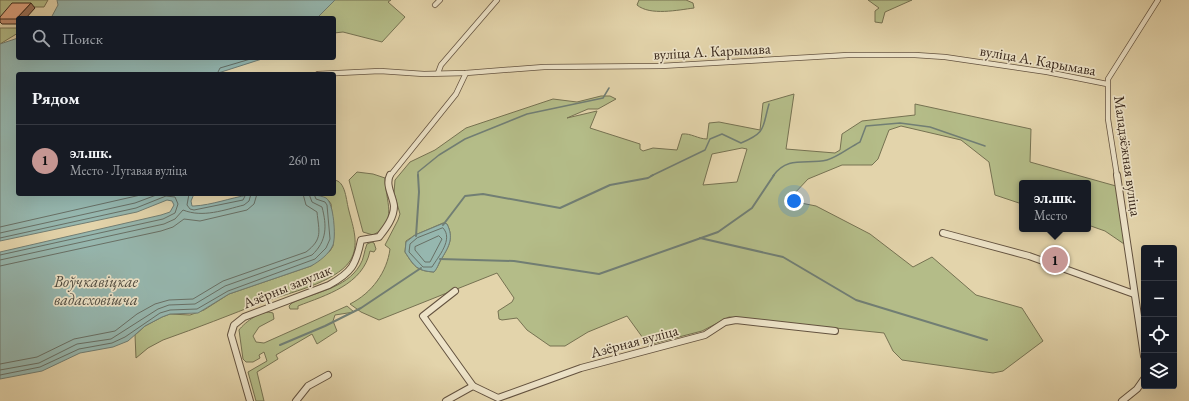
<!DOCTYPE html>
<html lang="ru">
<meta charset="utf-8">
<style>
:root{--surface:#171b24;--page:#242831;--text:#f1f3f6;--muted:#9ea1a6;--line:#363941;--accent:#c59692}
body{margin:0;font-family:"EB Garamond",serif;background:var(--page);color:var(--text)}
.controls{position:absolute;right:12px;bottom:12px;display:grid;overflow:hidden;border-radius:4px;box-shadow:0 4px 16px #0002}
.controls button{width:36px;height:36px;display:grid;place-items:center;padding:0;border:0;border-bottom:1px solid var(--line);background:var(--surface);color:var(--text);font:20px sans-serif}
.you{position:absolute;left:794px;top:201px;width:14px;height:14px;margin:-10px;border:3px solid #fff;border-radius:50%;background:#1a73e8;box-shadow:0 0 0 6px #1a73e833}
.badge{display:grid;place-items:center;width:26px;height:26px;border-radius:50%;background:var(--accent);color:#111;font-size:13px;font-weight:700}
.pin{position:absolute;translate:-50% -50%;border:2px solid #fff;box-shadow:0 1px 4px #0006}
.popup{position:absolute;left:1019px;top:180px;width:72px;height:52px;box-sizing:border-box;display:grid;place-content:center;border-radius:4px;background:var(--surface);filter:drop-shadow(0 1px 3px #0005);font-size:13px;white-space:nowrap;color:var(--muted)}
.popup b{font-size:15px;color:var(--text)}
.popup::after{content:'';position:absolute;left:50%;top:100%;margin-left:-8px;border:8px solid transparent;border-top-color:var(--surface)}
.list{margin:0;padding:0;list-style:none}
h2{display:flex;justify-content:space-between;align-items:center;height:52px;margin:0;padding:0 16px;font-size:17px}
h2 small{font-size:13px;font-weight:400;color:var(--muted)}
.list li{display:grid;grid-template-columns:26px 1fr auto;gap:12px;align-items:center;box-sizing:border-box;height:72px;padding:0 16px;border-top:1px solid var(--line)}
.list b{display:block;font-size:15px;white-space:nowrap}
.list p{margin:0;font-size:13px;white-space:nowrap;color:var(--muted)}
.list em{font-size:13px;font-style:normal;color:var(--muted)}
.icon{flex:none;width:22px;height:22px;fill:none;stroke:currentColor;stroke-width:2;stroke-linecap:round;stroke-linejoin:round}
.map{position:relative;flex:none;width:1189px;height:401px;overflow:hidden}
.search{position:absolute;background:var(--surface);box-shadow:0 4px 16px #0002;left:16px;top:16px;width:320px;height:44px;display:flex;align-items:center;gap:10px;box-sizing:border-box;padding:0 14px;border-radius:4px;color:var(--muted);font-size:15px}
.panel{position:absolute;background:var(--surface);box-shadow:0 4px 16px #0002;left:16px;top:72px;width:320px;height:124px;border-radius:4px}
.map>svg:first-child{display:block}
</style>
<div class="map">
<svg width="1189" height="401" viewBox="0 0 1189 401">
<rect width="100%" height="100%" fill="#e3d4ab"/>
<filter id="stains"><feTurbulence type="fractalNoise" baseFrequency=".005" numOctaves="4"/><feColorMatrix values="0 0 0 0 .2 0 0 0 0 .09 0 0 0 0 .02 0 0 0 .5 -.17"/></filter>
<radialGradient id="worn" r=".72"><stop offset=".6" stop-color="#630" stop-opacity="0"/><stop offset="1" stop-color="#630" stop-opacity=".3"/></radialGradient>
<g fill="#b4bc88" stroke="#767252" fill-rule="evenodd">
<path d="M0,0H48L44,7H15L0,23Z"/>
<path d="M335,0H391L388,2L405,17L382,42L343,32L334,33V18H317Z"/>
<path d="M639,0H686L693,3L694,8C678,10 650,16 637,5Z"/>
<path d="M868,0H912L885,12L882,23L875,22V11L879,8Z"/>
<path d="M0,28H18V33L0,44Z"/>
<path d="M794,94L786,149L835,153L840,150L842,134L862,121L915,115V104L1031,129L1030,162L1116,186L1127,246L1105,231L1088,225V183H1022V204L995,195L989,162L961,140L901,126L889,130L878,159L872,165H842L808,179L793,195L796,202L816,206L870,234L913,267L932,257L976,295L1022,308L1043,341L1003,371L993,373L902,360L893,351L884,333L729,317L702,331L648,345L627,316L588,332L565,346H550L527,330L517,318L502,320L499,319L498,311L512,302L514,298L497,273L379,320L361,312L350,304C372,293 387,272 390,249L385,245L398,220L400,214L394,193L395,180L410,162L435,150L466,128L553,99L577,102L601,96H610L616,99L598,109H588L567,118L597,111L590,128L640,144V149L643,151L653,148L677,150L682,134C691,133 698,139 707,139L709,123L719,122L760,130L763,103ZM742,148L747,149L737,182L703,185L712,154ZM443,223L447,224C454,238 449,246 442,258C439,263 438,267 434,272C416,271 414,266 405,252L406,241L415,235Z"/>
<path d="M357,172L373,174L385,178C385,200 399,222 373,235L363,232L349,180Z"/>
<path d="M334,180C346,181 346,201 349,211C353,227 360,245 350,261C335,283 288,293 263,302C230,315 197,328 163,340L148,348L136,358L135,335L145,326L162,317L170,314L190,315L204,310L229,294L311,266L330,251L333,246L334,233L331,204L329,201L316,194H334Z"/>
<path d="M372,242L374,243L376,249L374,252L370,251C363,285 326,295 298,306V309H290L289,306L292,303C314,292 346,289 360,265C364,259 364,251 367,244Z"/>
<path d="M347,306L354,312L335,315L333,321L337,331L317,344L312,334L276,355L278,359L257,372L264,401H256L248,372L267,361L264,352L259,355L260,358L253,362H246L243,359L239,330C245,322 262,309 273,313L274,319L259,327L253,336L256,342L264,343Z"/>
</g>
<g fill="#96b7af" stroke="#717e74">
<path d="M57,0H335L317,18H51L58,5Z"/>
<path d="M18,38V58H265L215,74H18V194H194L191,201L192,206H194C212,205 230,198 248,195C261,192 316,192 326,198C334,203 336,237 333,245C329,254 320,261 311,266L229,294L198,313L170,314L162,317L145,326L128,341L113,347L80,353L42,371L0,379V252L161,215L170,212L174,205L172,201L167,200L137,212L0,241V44Z"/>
<path d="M444,223L447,224C454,238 449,246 442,258C438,263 439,266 434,272C417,271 414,266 405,252L406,242L415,235Z"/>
</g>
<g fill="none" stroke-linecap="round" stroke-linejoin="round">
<g stroke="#687066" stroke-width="1">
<path d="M217,74L220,68L254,58"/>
<path d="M189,194L187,205L190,209L194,210L243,200L246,194"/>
<path d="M0,227L145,194"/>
<path d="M443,228C454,239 438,257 432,267H423L409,252L410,244L417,238Z"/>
<path d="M0,233L135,203L159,194"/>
<path d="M439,236L442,239L430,262H425L415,250V247Z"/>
<path d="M0,238L136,208L166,196L175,197L178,204L175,213L163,219L0,255"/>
<path d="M0,260L164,224L175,219L183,210C203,218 224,210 244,205L249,201L251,194"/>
<path d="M0,266L161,231L173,227L184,219L200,221L247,210L254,204L257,194"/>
<path d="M0,364L37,357L74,339L115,331L137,314L155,304L169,300L193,299L223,281L306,252C323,239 319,232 317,212L306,205L303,194"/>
<path d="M0,370L39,363L77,344L111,339L158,309L169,305L195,304L225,286L312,255C327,241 327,226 322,207L312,202L309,194"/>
<path d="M0,375L40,367L79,349L112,343L125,337L160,313L170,310L197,309L228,291L315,259L326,248L330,239L327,205L325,202L316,199L314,194"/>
</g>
<g stroke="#717e74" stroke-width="1.5">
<path d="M418,176V172L439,155L465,139L527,114L603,98L609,88"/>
<path d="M651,176L705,150L710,139L722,134L741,143C767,132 762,128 769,104"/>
<path d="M773,176C788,155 807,165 827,160C838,157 850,147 860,142L866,126L900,123L930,127L985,146"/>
</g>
<g stroke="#717e74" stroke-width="2">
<path d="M443,225L465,196L483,194L560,208L610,185L648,178L653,175"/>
<path d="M416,236L419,192L418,175"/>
<path d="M700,238L783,257L856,300L987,340"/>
<path d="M440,259L514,261L599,274L718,232L752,208L774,175"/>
<path d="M280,345L325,326L361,308L421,268"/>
</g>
<g stroke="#645340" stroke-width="6">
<g id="minor-far1">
<path d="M435,5L440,0"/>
<path d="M438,73L441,65L497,0"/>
<path d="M318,74L380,71L424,74L466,73L544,67L661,66L848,55H915L945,57L1047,72L1107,84"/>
<path d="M390,176L456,94L466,73"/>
<path d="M1117,176L1108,119V79L1158,0"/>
</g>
</g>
<g stroke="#645340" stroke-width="8">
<g id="minor">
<path d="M1117,175L1144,356"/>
<path d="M943,233L1029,256L1134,294"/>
<path d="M455,291L423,316L473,386"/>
<path d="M250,401L231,335L234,325L244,317L329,285C352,272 356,265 361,240L379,237C386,228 394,218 394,206C393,196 385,185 390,175"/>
<path d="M296,401L308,386L328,375"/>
<path d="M446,401L473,386L498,398L581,368L705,335L725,322L736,320L835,331"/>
<path d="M1122,401L1137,389L1144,379"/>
</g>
</g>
<use href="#minor-far1" stroke="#ede3c8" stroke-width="4.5"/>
<use href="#minor" stroke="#ede3c8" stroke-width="6"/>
</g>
<path fill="#c18d6f" stroke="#39281c" d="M35,8L18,18V24H2L0,22V17Z"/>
<path fill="#9d735a" stroke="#39281c" d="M31,3L35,8L26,18H18V21L16,19Z"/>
<path fill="#e0a481" stroke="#39281c" d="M12,3H31L16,19H0V17Z"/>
<g text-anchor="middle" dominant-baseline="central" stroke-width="3.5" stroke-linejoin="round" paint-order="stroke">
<g font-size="15" fill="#39281c" stroke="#ede3c8">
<text transform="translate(712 51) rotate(-3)">вуліца А. Карымава</text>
<text transform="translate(1038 60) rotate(10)">вуліца А. Карымава</text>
<text transform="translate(1128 156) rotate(82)">Маладзёжная вуліца</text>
<text transform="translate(287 286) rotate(-22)">Азёрны завулак</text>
<text transform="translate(634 341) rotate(-15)">Азёрная вуліца</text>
</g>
<g font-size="16" font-style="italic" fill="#504c41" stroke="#ede3c8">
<text x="96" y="281">Воўчкавіцкае<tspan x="96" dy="18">вадасховішча</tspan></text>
</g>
</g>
<rect width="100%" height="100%" filter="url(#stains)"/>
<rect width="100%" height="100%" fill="url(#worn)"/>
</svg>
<div class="controls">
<button>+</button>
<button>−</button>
<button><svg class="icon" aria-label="locate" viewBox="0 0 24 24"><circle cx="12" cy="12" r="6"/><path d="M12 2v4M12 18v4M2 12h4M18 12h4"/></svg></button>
<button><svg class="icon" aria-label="layers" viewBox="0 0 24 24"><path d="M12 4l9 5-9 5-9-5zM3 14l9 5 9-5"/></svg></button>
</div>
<div class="you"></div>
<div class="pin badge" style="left:1055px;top:260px">1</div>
<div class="popup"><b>эл.шк.</b>Место</div>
<div class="search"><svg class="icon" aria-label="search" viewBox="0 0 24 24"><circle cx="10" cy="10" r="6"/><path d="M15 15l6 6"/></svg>Поиск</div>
<section class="panel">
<h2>Рядом<small></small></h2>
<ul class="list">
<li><span class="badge">1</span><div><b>эл.шк.</b><p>Место · Лугавая вуліца</p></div><em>260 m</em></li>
</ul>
</section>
</div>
